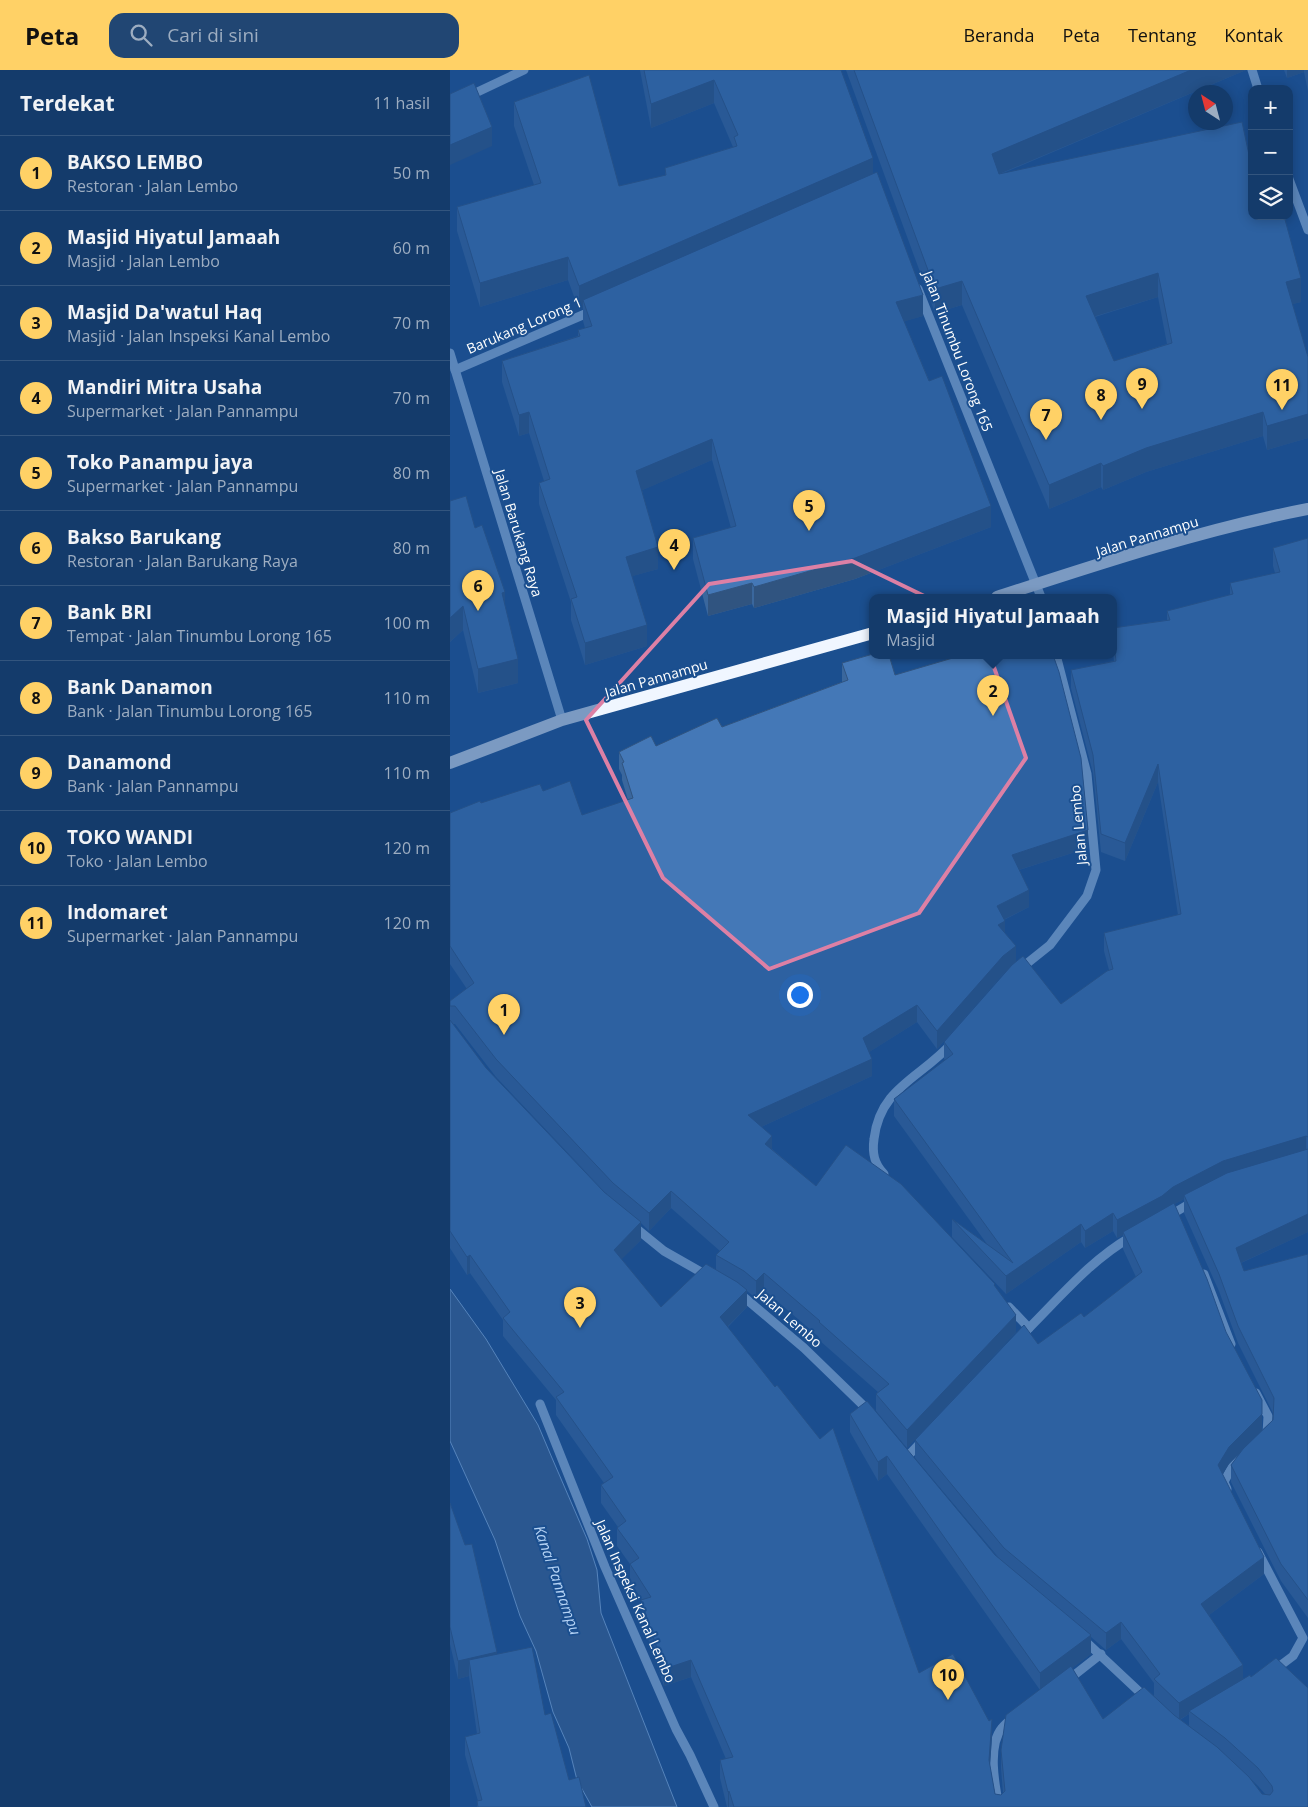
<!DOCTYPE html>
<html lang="id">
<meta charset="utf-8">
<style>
:root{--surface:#143b6b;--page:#214673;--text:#f1f3f6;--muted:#9dadc1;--line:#33557e;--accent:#ffd166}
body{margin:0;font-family:"Open Sans",sans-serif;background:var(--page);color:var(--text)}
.controls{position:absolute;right:15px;top:15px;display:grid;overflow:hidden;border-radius:10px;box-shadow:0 2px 12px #0003}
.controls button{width:45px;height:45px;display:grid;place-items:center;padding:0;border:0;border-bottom:1px solid var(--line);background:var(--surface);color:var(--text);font:25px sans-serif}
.compass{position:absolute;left:738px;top:15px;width:45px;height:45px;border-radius:50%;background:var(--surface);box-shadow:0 2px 12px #0003;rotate:324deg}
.you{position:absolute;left:349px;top:924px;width:18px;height:18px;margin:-12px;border:4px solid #fff;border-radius:50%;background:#1a73e8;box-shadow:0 0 0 8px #1a73e833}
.badge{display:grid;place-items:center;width:32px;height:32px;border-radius:50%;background:var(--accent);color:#111;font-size:16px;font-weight:700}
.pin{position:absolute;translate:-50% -41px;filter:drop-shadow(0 1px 2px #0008)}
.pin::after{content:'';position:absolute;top:26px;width:18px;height:15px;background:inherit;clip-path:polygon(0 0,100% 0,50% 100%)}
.popup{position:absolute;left:419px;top:524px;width:248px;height:65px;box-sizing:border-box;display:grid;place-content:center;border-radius:10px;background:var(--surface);filter:drop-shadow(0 1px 4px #0005);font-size:16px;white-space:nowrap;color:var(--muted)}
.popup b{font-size:19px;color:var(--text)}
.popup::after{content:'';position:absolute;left:50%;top:100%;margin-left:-10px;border:10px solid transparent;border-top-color:var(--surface)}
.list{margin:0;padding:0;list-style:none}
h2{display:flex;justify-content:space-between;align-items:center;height:65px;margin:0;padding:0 20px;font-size:21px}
h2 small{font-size:16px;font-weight:400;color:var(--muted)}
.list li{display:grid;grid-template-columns:32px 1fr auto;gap:15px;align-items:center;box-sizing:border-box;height:75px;padding:0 20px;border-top:1px solid var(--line)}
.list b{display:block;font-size:19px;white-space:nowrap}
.list p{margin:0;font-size:16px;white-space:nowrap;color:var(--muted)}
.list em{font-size:16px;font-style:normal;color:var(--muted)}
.icon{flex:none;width:28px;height:28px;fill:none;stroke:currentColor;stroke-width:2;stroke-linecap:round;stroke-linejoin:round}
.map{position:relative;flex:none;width:858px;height:1737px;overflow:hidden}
header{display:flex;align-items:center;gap:30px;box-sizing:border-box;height:70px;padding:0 25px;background:var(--accent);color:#111}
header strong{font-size:24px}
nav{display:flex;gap:28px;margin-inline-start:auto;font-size:18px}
.search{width:350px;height:45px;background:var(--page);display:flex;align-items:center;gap:12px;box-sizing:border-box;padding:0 18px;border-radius:15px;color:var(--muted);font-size:19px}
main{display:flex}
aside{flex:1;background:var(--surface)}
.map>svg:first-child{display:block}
</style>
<header>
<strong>Peta</strong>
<div class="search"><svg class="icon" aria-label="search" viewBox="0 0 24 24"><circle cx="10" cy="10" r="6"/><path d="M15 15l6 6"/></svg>Cari di sini</div>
<nav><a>Beranda</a><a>Peta</a><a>Tentang</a><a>Kontak</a></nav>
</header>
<main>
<aside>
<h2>Terdekat<small>11 hasil</small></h2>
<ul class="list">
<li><span class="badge">1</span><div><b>BAKSO LEMBO</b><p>Restoran · Jalan Lembo</p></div><em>50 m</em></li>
<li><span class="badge">2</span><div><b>Masjid Hiyatul Jamaah</b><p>Masjid · Jalan Lembo</p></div><em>60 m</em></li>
<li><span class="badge">3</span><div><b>Masjid Da'watul Haq</b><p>Masjid · Jalan Inspeksi Kanal Lembo</p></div><em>70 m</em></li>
<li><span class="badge">4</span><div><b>Mandiri Mitra Usaha</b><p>Supermarket · Jalan Pannampu</p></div><em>70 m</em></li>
<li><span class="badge">5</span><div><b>Toko Panampu jaya</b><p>Supermarket · Jalan Pannampu</p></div><em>80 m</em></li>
<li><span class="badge">6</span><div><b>Bakso Barukang</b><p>Restoran · Jalan Barukang Raya</p></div><em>80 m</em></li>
<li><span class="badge">7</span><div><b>Bank BRI</b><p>Tempat · Jalan Tinumbu Lorong 165</p></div><em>100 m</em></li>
<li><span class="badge">8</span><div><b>Bank Danamon</b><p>Bank · Jalan Tinumbu Lorong 165</p></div><em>110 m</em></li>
<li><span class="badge">9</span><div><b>Danamond</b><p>Bank · Jalan Pannampu</p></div><em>110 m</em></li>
<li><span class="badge">10</span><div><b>TOKO WANDI</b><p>Toko · Jalan Lembo</p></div><em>120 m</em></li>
<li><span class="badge">11</span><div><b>Indomaret</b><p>Supermarket · Jalan Pannampu</p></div><em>120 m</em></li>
</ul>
</aside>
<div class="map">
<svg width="858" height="1737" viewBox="0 0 858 1737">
<rect width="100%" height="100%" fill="#1b4f8f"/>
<path fill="#3c6290" stroke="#9cc4f0" d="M0,1219L36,1269L88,1355L102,1388L137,1469L147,1500L151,1543L227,1737H142L127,1710L119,1678L103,1642L86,1581L70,1546L45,1470L0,1371Z"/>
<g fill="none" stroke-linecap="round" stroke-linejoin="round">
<g stroke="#a9c9ee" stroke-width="9">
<path d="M802,0L808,19"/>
<path d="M0,35L74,0"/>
<path d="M839,109L858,160"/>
<path d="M468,219L591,527"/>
<path d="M0,283L112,650"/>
<path d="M5,300L142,241"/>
<path d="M570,899L600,875L637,826L646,800L637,704L606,585"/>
<path d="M434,1104C424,1094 422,1083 424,1069C430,1017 471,1008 502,973"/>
<path d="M719,1146L744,1131"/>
<path d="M182,1155L214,1181L258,1206"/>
<path d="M754,1204L781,1274"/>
<path d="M289,1223L354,1278L420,1342"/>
<path d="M559,1237L579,1258L569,1268"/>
<path d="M579,1258C610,1227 642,1189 681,1167"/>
<path d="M806,1323L818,1346L817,1364"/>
<path d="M90,1334L155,1497L226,1659L240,1685L264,1737"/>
<path d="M457,1387L473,1370"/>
<path d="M777,1419L774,1412L783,1395L789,1390"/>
<path d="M808,1482L853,1568L843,1586L823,1601"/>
<path d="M633,1569L697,1629"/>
<path d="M618,1610L651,1584"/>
<path d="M549,1737C545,1716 537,1676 552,1658C555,1654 560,1650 564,1647"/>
</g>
<g stroke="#f0f6ff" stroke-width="12">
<path d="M547,527C648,494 754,459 858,439"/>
<path d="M0,693L112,650L423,563"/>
</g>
</g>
<g fill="#3a679d" fill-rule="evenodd">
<path d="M190,0H391L423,104L473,246L454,251L541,457L405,509L304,538L302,534L258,546L243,489V468L281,458L262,390L192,420L208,499L182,506L197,576L135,595L121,550V532L89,434V413L94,411L79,363L69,366L52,312V291L128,266V260L135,258L133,251V238L129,240L118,210L30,237L7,161V137L84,115L64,56V32L169,116L215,106V98L283,77L264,33L201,58Z"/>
<path d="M396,0H796L551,104L802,146L851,232L842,234L858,287V368L817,380L813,366L696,402L653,420L651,417L599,439L512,235L485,243ZM708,227L717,274L664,291L645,247Z"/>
<path d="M834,0H858V21L854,2L837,8Z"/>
<path d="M0,431L25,458L55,537L68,613L28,623L13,560L0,572Z"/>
<path d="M858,468V1162L791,1193L794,1201L858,1184V1548L831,1511L781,1412V1395L792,1381L779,1394L772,1404L814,1504L759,1545L793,1609L858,1737H277L270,1708V1690L276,1689L241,1607L214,1616L191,1548V1530H192L180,1511V1494L167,1476V1458L168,1457L151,1433V1415L154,1413L106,1345V1330L53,1266V1250L20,1203L17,1205L0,1178V931L17,919L0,894V743L31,733L93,721L132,745L178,730L172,710V705L169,699V682L206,676L272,657L392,612V593L445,605L638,778L569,800L579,837L554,850L555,863L566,892L611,934L659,900L654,881V863L728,845L708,712L675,791L651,782L643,703L621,618V600L664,591L663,582V558L717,550V541L780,525V513L825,503L823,496V478ZM557,901L494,972V989L495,990L444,1029V1046L537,1174L502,1149V1167L556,1224L631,1172L635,1178L663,1161L667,1168L673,1165V1179L686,1207L634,1247L588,1274L465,1370V1388L549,1488L400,1344V1362L428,1411L437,1404L590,1620L551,1680V1698L553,1723L551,1725L545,1724L540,1696L542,1667L469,1603L278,1257L297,1237V1221L306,1228L314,1220L369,1267V1270L428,1322L426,1324V1341L457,1378L566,1262L545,1217L366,1116L322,1079L311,1057L422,1006L419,982L467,952L487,979L553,904ZM3,954H5L46,1007L157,1124L36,998ZM734,1129V1143L769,1221L788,1273L823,1343V1350L812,1360L724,1134ZM221,1138L270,1181L266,1185V1200L211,1237L171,1189L191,1170V1153L199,1161ZM641,1567L656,1580L671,1569L704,1613V1626L653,1649L622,1598L641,1584ZM739,1644V1657L730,1650ZM801,1709L808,1716L815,1724H812Z"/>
<path d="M0,1433L47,1584L95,1645L119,1710L136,1737H27V1731H28L15,1685V1667L27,1664L19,1606L8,1609L0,1574Z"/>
</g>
<g fill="#305480">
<path d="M741,0H796L542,107V84Z"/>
<path d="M837,0H854V2L837,8Z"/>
<path d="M264,10V33L201,58V34Z"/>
<path d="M42,57V76L0,95V75Z"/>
<path d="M423,88V112L133,230V238L129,240V216Z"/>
<path d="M118,187V210L30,237V213Z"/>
<path d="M708,203V227L636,249V226Z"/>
<path d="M851,208V232L836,236V212Z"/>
<path d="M512,211V235L485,243V219Z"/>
<path d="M473,225V246L446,254V232Z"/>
<path d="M79,342V363L69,366V345Z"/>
<path d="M813,342V366L696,402L653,420V396L696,378Z"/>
<path d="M858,344V368L817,380V356Z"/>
<path d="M262,369V390L186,423V401Z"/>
<path d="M651,393V417L599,439V415Z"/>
<path d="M541,436V457L405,509L304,538V517Z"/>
<path d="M208,477V499L176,508V487Z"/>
<path d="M302,513V534L258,546V525Z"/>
<path d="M55,522V546L52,523Z"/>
<path d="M13,536V560L0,572V548Z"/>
<path d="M197,555V576L135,595V573Z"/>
<path d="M68,589V613L28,623V599Z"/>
<path d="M708,694V712L675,791V773Z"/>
<path d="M638,760V778L562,802V785Z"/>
<path d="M579,820V837L547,853V836Z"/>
<path d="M555,851V868L548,855Z"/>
<path d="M566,876V894L553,904L487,979V961L553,886Z"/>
<path d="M467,935V952L413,986V968Z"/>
<path d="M422,989V1006L298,1063V1045Z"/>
<path d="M322,1066V1083L315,1074Z"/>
<path d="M856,1066V1084L734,1125V1129L673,1162V1165L667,1168V1150L723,1117L773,1091Z"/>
<path d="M221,1121V1138L199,1161V1143Z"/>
<path d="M663,1143V1161L635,1178V1161Z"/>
<path d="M858,1144V1162L786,1195V1178Z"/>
<path d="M191,1152V1170L164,1197V1180Z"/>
<path d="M631,1154V1172L556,1224V1206Z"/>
<path d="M20,1185V1203L17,1205V1187Z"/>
<path d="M314,1203V1220L306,1228V1211Z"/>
<path d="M297,1220V1237L270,1264V1247Z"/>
<path d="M566,1245V1262L457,1378V1360Z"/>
<path d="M812,1344V1361L779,1394L768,1412V1395L779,1377Z"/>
<path d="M437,1386V1404L428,1411V1392Z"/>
<path d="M814,1487V1504L751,1551V1534Z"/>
<path d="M671,1552V1569L656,1580V1563Z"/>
<path d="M641,1565V1584L590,1622V1603Z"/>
<path d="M47,1582V1599L19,1590V1606L8,1609V1591Z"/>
<path d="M241,1590V1607L214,1616V1599Z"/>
<path d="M793,1595V1612L739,1641V1644L729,1650V1633Z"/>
<path d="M542,1649V1667L539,1708V1690Z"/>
<path d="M279,1721V1737H278V1722Z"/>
</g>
<g fill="#4478b7" stroke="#305480" fill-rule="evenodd">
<path d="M194,0H391L423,88L129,216L118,187L30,213L7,137L91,113L64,32L139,5L169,116L216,105L215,98L287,76L284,67L288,65L264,10L201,34Z"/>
<path d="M404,0H741L542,84L549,104L792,52L802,99V146H834L851,208L836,212L858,287V344L817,356L813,342L696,378L653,396L651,393L599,415L512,211L485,219ZM708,203L722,273L664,291L636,226Z"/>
<path d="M24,13L42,57L0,75V24Z"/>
<path d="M427,102L473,225L446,232L479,311L492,306L541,436L405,488L304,517L302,513L258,525L243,468L286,456L262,369L186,401L208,477L176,487L197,555L135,573L121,529L127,527L89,413L100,409L79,342L69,345L52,291L130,266L128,260L142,256L133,230Z"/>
<path d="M16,426L25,458L32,455L55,522L52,523L68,589L28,599L13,536L0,548V431Z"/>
<path d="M858,468V1067L856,1066L773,1091L723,1117L712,1126L667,1150L663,1143L635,1161L631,1154L556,1206L502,1149L563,1193L444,1029L503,984L494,972L562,895L573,886L611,934L657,901L663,899L654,863L731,844L708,694L675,773L651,764L643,685L621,600L666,591L663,564V558L720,550L717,541L783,524L780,513L830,502L823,478Z"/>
<path d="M423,584V585H439L445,605L513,585H603L609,602L631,688L638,760L562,785L579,820L547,836L555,851L548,855L566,876L553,886L487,961L467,935L413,968L422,989L298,1045L322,1066L315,1074L366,1116L396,1075L451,1114L545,1214L544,1215L566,1245L457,1360L426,1324L439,1314L369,1252L370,1251L314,1203L306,1211L294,1201L266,1185L279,1172L221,1121L199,1143L163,1113L46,989L5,936H0V931L24,913L0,876V743L30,731L31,733L90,714L93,721L120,711L132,745L183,728L172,693L174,692L169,682L201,666L206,676L267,648L272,657L398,610L392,593Z"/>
<path d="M0,950L36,998L154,1122L191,1152L164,1180L211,1237L256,1194L287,1212L297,1220L270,1247L325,1317L327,1315L370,1369L383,1358L469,1603L503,1584L539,1651L542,1649L539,1690L545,1724L551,1725L555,1721L551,1680L556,1645L621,1596L653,1649L694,1617L724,1645L767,1677L799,1707L812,1724L820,1725L823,1721L822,1716L808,1698L775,1668L739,1641L800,1605L801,1607L826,1588L858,1618V1737H284L279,1721L278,1722L270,1690L283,1687L241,1590L214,1599L191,1530L201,1527L180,1494L189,1488L167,1458L176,1451L151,1415L163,1407L106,1327L114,1322L53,1248L60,1242L20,1185L17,1187L0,1161Z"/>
<path d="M858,1079V1144L786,1178L794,1201L858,1184V1530L831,1494L781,1395L793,1379L823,1350L824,1328L788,1256L769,1204L734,1125L777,1103Z"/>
<path d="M724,1133L757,1209L776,1262L812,1330V1344L779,1377L768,1395L814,1487L751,1534L793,1595L729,1633L704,1609L710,1604L671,1552L656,1563L554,1478L465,1370L574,1255L588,1274L631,1243L634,1247L692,1202L673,1162Z"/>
<path d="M417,1331L545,1485L641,1565L590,1603L437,1386L428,1392L400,1344Z"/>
<path d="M0,1433L15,1475L22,1474L47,1582L8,1591L0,1557Z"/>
<path d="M82,1577L95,1645L101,1643L119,1710L129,1707L136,1737H28L27,1731L32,1730L15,1667L30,1663L19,1590Z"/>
</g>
<path d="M0 0H858V1737H0ZM402,491L528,552L576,688L469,843L319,899L213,808L136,650L259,514Z" fill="#1b4f8f" fill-opacity=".55" fill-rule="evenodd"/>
<path fill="none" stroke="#dd80a5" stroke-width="4" stroke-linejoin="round" d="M402,491L528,552L576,688L469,843L319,899L213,808L136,650L259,514Z"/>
<g text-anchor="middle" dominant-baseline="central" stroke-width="4" stroke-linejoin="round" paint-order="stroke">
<g font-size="14" fill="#fff" stroke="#1b4f8f">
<text transform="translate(74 255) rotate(-23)">Barukang Lorong 1</text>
<text transform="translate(508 281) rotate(69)">Jalan Tinumbu Lorong 165</text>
<text transform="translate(69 463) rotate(73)">Jalan Barukang Raya</text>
<text transform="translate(697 466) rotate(-17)">Jalan Pannampu</text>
<text transform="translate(206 608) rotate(-16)">Jalan Pannampu</text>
<text transform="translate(628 755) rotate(-95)">Jalan Lembo</text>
<text transform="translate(340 1248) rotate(41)">Jalan Lembo</text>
<text transform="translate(186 1531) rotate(66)">Jalan Inspeksi Kanal Lembo</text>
</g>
<g font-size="15" font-style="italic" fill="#b5d3f5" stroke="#1b4f8f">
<text transform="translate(108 1510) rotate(71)">Kanal Pannampu</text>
</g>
</g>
</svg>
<div class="controls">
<button>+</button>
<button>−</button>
<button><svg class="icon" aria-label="layers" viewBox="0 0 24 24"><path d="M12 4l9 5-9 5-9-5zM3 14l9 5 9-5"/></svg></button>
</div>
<svg class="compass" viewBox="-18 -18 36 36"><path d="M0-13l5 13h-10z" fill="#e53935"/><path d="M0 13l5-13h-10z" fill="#9dadc1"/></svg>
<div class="you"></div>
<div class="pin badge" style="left:54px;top:965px">1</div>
<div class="pin badge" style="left:543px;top:646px">2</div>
<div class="popup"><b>Masjid Hiyatul Jamaah</b>Masjid</div>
<div class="pin badge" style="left:130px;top:1258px">3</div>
<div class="pin badge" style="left:224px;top:500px">4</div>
<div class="pin badge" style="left:359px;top:461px">5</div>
<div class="pin badge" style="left:28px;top:541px">6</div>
<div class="pin badge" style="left:596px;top:370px">7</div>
<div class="pin badge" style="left:651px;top:350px">8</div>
<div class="pin badge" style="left:692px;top:339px">9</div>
<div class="pin badge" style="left:498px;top:1630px">10</div>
<div class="pin badge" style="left:832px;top:340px">11</div>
</div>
</main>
